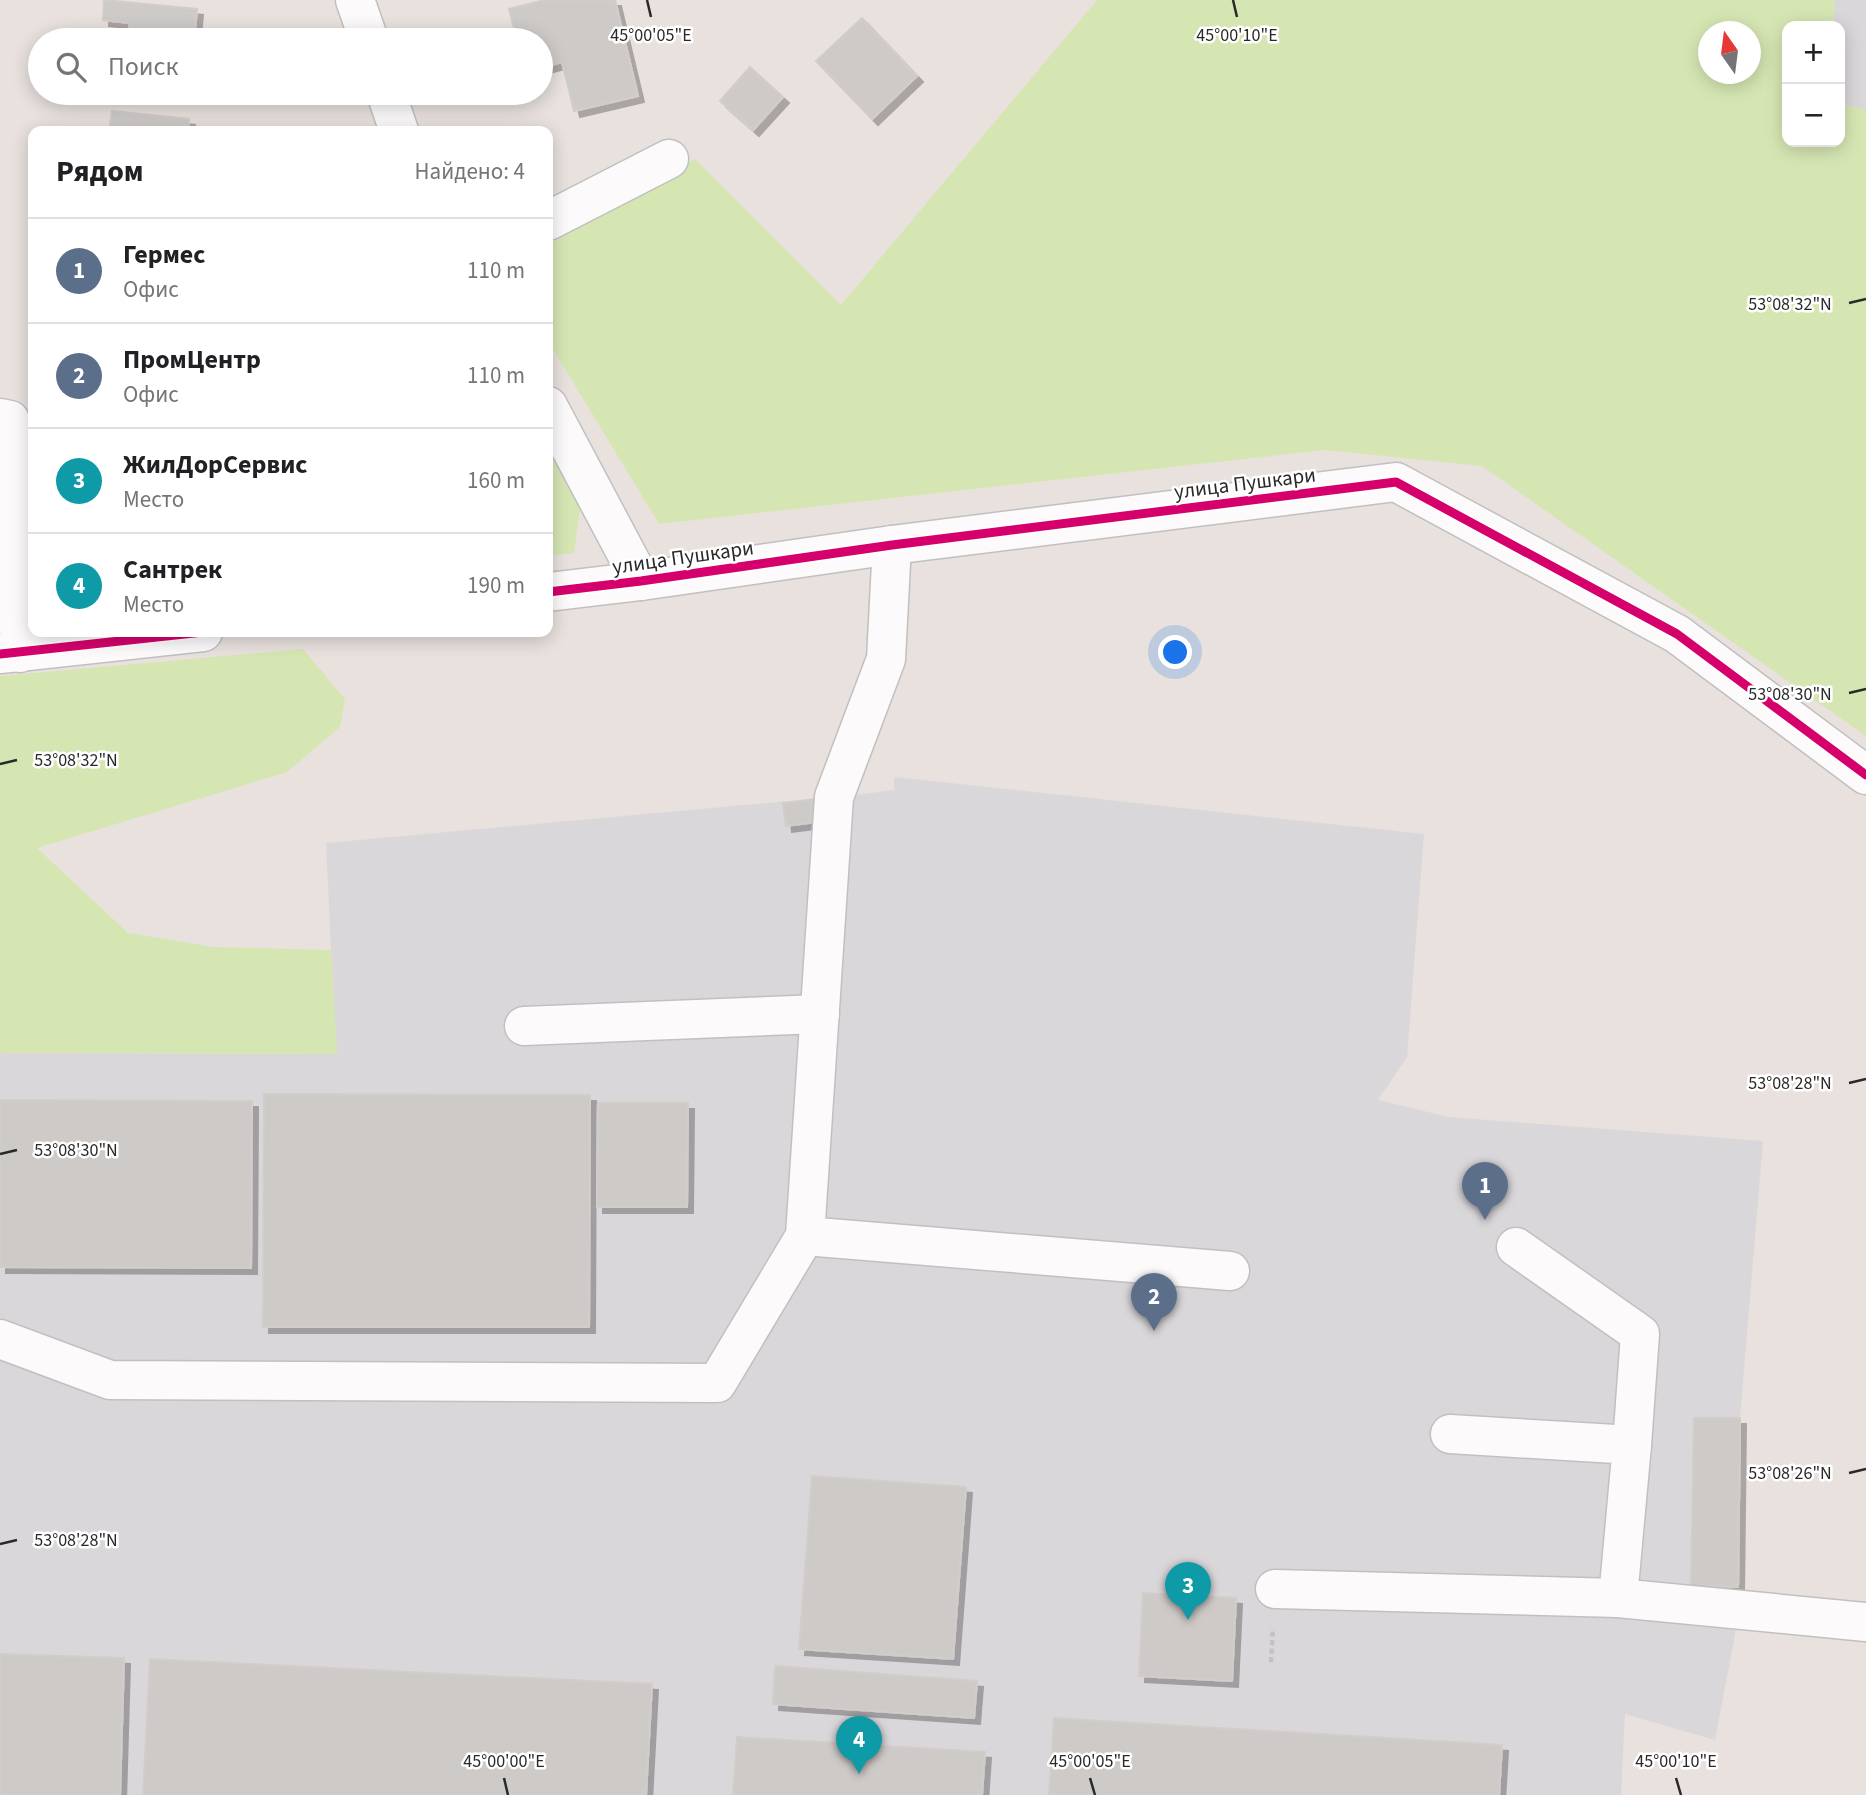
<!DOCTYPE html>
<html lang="ru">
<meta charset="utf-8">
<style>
:root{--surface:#fff;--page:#f6f6f6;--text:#202124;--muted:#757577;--line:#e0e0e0;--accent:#d93025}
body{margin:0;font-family:"Source Sans 3",sans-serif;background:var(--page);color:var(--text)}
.controls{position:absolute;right:21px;top:21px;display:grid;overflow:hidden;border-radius:14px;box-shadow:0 4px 18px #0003}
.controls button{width:63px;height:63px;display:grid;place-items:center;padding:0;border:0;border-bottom:2px solid var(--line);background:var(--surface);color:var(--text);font:35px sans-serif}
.compass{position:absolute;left:1698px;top:21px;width:63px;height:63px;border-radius:50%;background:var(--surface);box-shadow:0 4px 18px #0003;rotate:346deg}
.you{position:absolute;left:1176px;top:653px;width:24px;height:24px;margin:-18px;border:5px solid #fff;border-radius:50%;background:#1a73e8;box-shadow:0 0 0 10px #1a73e833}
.badge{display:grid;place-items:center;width:46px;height:46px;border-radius:50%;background:var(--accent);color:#fff;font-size:23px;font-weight:700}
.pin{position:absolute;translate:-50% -58px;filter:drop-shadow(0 2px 4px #0008)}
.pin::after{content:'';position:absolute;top:37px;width:24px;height:21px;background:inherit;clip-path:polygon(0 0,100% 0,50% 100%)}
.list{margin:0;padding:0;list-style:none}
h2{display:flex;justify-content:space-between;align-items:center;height:91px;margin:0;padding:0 28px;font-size:30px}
h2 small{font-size:23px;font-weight:400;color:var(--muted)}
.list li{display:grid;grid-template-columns:46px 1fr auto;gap:21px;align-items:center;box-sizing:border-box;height:105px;padding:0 28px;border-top:2px solid var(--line)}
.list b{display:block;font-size:26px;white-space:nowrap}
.list p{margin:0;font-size:23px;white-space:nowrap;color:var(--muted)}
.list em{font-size:23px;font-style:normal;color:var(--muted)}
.icon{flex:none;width:38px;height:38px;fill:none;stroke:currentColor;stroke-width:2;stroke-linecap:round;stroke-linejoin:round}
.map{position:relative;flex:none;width:1866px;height:1795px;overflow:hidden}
.search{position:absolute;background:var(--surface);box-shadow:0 4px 18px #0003;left:28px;top:28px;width:525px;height:77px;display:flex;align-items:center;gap:18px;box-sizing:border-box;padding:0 24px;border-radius:38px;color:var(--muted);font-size:26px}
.panel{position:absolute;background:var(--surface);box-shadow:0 4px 18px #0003;left:28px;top:126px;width:525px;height:511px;border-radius:14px}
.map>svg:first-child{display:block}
</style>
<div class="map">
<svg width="1866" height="1795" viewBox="0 0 1866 1795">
<defs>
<filter id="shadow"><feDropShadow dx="6" dy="6" stdDeviation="0" flood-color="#0004"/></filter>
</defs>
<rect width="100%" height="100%" fill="#e8e1de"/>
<g fill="#dad7db">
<path d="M1835,0H1866V109L1840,105V26H1833Z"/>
<path d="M894,777L1424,834L1407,1057L1378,1100L1449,1117L1763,1141L1740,1418L1738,1587L1735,1635L1715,1740L1625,1714L1621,1795H0V1053L336,1054L326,843L855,795L894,790Z"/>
</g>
<g fill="#d6e6b3" fill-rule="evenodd">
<path d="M1097,0H1835L1833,26H1787V142H1840V105L1866,109V736L1482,466L1325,450L659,524L548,341V245L695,159L841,305ZM1708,32H1750V74H1708Z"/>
<path d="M548,445L581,501L574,553L548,556Z"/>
<path d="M303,649L345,699L340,727L287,772L37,848L128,933L213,947L331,950L337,1054L0,1053V676Z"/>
</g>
<g fill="#cecac7" stroke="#d3cdca" stroke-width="2" filter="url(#shadow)">
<path d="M104,0L197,9L194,40H128L130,23L103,20Z"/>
<path d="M545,0H615L638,96L574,111L562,62L541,68V40H517L509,9Z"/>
<path d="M862,18L917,76L872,119L816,61Z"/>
<path d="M750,67L783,97L753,130L720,101Z"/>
<path d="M112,111L189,119L188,131H109Z"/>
<path d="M815,799L818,822L786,826L783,803Z"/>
<path d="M264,1094L590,1095L589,1327H263Z"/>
<path d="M0,1100L252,1101L251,1268L0,1267Z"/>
<path d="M598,1103H688L687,1207H597Z"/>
<path d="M1694,1418H1740L1738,1587L1691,1586Z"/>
<path d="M812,1476L966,1487L953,1659L799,1649Z"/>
<path d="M1143,1593L1236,1598L1232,1681L1139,1676Z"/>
<path d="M0,1654L124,1658L120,1795H0Z"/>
<path d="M150,1659L652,1684L646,1795H143Z"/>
<path d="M775,1666L977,1681L974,1718L773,1704Z"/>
<path d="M1054,1718L1502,1745L1499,1795H1049Z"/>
<path d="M737,1737L985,1752L982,1795H733Z"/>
</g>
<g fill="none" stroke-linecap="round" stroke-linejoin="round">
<g stroke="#c1c0c0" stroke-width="41">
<g id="minor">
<path d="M355,0L369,40"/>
<path d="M386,93L399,131"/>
<path d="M548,221L669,159"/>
<path d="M548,406L641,581"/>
<path d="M0,418L10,420L20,653"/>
<path d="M548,592L641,581L892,545L1396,482L1677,634L1866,775"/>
<path d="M0,654L203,632"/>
<path d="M524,1026L820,1014"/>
<path d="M805,1236L1230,1271"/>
<path d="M1516,1247L1640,1334L1632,1445"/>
<path d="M0,1339L110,1380L717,1383L805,1236L834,797L886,659L892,545"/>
<path d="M1450,1434L1632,1445L1618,1598L1866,1622"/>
<path d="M1275,1589L1618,1598"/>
</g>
</g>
<path stroke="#c3c2c2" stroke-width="4.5" stroke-dasharray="5 3.5" stroke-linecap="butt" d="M1271,1662L1273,1628"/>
<use href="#minor" stroke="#fcfafa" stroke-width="38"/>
<g stroke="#fff" stroke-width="13">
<g id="cycleway">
<path d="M548,592L641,581L892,545L1396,482L1677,634L1866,775"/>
<path d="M0,654L203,632"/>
</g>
</g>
<use href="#cycleway" stroke="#d6006c" stroke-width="9"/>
</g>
<path fill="none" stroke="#292929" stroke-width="2.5" d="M647,0L651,17M1233,0L1237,17M1849,303L1866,299M1849,693L1866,689M0,764L17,760M1849,1083L1866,1079M0,1154L17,1150M1849,1473L1866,1469M0,1544L17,1540M504,1778L508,1795M1090,1778L1095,1795M1676,1778L1681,1795"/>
<g text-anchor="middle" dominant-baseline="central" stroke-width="5" stroke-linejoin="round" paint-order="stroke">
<g font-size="21" fill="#292929" stroke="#fff">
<text transform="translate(1245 483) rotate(-7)">улица Пушкари</text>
<text transform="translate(683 557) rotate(-8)">улица Пушкари</text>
</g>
</g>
<g font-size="18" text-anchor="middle" fill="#292929" stroke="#fff" stroke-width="5" stroke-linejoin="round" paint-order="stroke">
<text x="651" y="41">45°00'05"E</text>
<text x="1237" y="41">45°00'10"E</text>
<text x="1790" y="310">53°08'32"N</text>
<text x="1790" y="700">53°08'30"N</text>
<text x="76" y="766">53°08'32"N</text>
<text x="1790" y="1089">53°08'28"N</text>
<text x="76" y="1156">53°08'30"N</text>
<text x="1790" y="1479">53°08'26"N</text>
<text x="76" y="1546">53°08'28"N</text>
<text x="504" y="1767">45°00'00"E</text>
<text x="1090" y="1767">45°00'05"E</text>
<text x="1676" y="1767">45°00'10"E</text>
</g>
</svg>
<div class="controls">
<button>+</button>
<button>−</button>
</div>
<svg class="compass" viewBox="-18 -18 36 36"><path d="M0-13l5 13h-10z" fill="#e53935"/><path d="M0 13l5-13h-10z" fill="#757577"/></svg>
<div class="you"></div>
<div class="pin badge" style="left:1485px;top:1220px;background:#5c6f8a">1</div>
<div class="pin badge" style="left:1154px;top:1331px;background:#5c6f8a">2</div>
<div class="pin badge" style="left:1188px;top:1620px;background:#0f9aa8">3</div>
<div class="pin badge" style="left:859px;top:1774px;background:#0f9aa8">4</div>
<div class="search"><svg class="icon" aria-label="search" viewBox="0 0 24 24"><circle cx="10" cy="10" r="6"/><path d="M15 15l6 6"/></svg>Поиск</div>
<section class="panel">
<h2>Рядом<small>Найдено: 4</small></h2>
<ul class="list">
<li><span class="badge" style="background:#5c6f8a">1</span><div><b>Гермес</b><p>Офис</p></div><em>110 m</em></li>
<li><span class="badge" style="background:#5c6f8a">2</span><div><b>ПромЦентр</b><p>Офис</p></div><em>110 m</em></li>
<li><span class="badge" style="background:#0f9aa8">3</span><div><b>ЖилДорСервис</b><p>Место</p></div><em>160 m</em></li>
<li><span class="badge" style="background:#0f9aa8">4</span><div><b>Сантрек</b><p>Место</p></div><em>190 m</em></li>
</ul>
</section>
</div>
